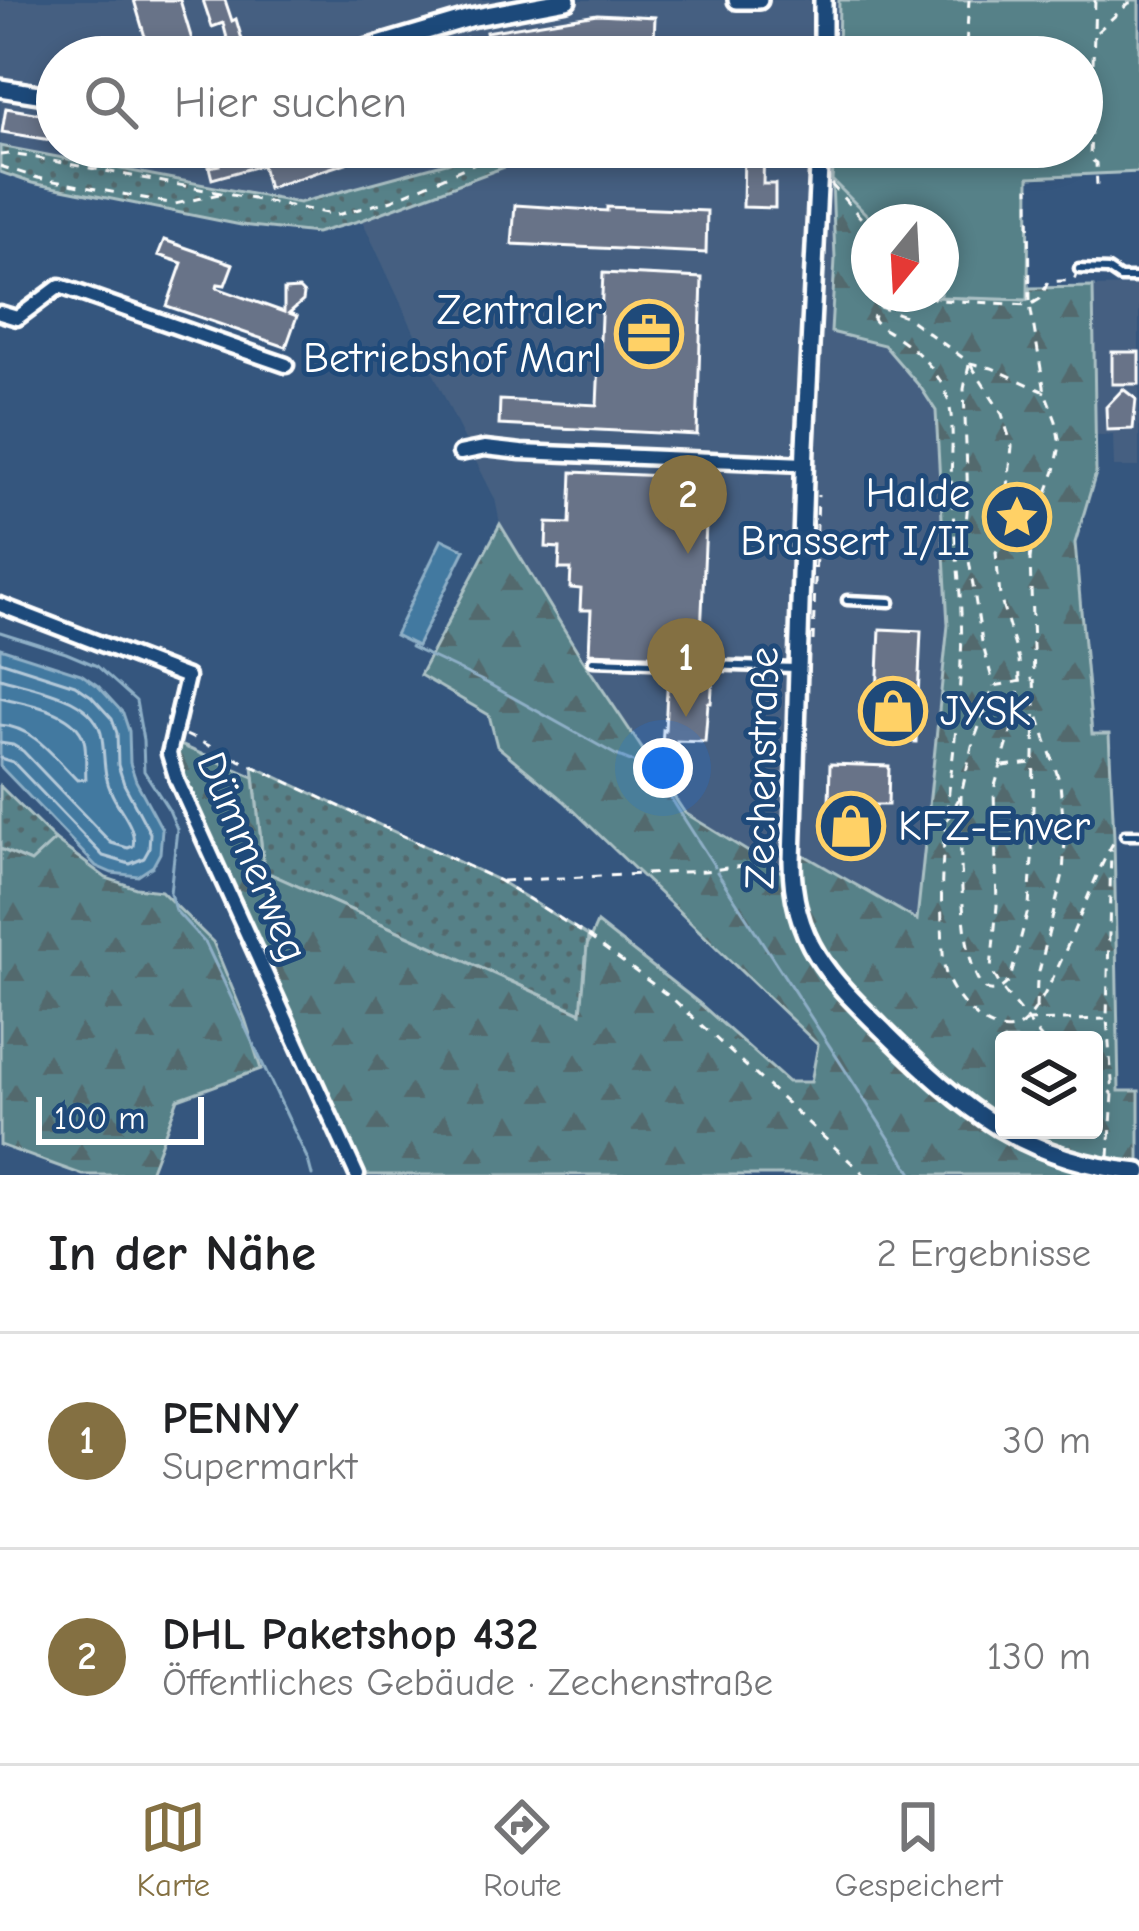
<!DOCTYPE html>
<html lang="de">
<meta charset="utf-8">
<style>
:root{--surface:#fff;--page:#f6f6f6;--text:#202124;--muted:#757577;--line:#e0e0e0;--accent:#847042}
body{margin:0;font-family:"Comic Neue",sans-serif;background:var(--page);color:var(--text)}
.controls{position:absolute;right:36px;bottom:36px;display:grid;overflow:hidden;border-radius:12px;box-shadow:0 6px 18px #0003}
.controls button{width:108px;height:108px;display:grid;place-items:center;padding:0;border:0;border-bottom:3px solid var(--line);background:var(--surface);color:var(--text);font:60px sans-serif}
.compass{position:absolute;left:851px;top:204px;width:108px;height:108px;border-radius:50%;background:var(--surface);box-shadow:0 6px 18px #0003;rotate:198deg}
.scale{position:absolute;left:36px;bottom:30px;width:168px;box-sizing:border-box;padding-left:12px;border:6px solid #fff;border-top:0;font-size:33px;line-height:42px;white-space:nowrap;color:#fff;-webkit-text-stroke:9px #1f4a7a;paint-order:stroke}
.you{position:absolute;left:663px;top:768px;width:42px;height:42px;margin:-30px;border:9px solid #fff;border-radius:50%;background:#1a73e8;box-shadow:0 0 0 18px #1a73e833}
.badge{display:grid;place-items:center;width:78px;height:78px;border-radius:50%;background:var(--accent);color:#fff;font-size:39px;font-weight:700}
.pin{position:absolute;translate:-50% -99px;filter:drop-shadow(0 3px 6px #0008)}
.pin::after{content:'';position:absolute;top:63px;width:42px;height:36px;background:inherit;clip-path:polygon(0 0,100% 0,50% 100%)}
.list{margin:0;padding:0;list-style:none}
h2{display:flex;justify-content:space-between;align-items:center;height:156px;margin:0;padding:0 48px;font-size:51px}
h2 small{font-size:39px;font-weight:400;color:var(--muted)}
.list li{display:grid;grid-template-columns:78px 1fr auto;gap:36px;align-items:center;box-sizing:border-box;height:216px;padding:0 48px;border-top:3px solid var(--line)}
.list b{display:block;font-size:45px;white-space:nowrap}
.list p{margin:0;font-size:39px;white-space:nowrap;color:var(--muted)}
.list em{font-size:39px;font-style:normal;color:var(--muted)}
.icon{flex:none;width:66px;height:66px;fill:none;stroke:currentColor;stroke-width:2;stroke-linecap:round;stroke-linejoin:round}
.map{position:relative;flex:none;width:1139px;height:1175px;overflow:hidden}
.search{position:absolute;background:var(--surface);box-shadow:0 6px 18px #0003;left:36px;right:36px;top:36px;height:132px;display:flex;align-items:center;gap:30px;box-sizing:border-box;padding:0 42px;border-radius:66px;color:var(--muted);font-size:45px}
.sheet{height:588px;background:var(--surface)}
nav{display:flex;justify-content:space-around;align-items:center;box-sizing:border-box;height:168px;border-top:3px solid var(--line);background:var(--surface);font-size:33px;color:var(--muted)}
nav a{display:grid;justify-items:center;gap:6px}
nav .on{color:var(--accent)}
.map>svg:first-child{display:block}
</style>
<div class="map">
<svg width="1139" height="1175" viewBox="0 0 1139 1175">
<defs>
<pattern id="grass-dots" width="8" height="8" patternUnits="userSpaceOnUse" patternTransform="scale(3)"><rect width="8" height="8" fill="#578188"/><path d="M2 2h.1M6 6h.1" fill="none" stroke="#52696d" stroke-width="1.8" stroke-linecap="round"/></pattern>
<pattern id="forest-firs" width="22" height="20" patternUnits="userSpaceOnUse" patternTransform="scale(3)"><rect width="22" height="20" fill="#578188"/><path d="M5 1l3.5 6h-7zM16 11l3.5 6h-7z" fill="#52696d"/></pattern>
</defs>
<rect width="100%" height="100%" fill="#35567e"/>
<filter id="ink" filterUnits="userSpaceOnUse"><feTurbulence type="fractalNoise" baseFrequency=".00833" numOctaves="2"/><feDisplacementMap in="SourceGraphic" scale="24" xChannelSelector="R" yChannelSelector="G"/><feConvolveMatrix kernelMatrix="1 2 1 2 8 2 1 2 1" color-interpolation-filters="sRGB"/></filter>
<g filter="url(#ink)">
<g fill="#445f81">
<path d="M0,0H839L838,57H57V147H489L450,162L299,203L0,146Z"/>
<path d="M630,147H835L832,180L835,259L856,336L884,345L921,388L936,411L948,625L917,921L805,856L792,879L685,813L581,657L500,524L495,499L458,426L362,220L534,156Z"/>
<path d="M1139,286V467H1114L1113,435L1095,436L1093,287Z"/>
</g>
<g fill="url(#grass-dots)" stroke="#abc0c4" stroke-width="3">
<path d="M0,146L299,203L450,162L489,147H630L534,156L362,220L316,233L241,225L32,183L0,172Z"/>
<path d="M253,766L500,881L588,936L582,1013L264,871Z"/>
<path d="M0,786L55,840L31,862L0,849Z"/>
</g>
<g fill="url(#forest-firs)" stroke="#abc0c4" stroke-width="3" fill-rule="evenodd">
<path d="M832,180L874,219V222H869V294H933L937,297L1027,300L1030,288L1093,287L1096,473L1075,543L1092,734H1109L1114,837L1119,1091H1139V1175H362L179,772L174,758L176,743L254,777L264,871L581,1013L587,946L597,923L699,1003L788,1082H811L818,1045L564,801L497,746L489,715L420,675L500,524L581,657L685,813L791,878L804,855L917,920L948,625L936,411L921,388L884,345L831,332L835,259ZM1004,1040H1094V1130H1004Z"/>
<path d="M55,840L106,878L136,888L161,891L213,942L245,1019L261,1069L178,1099L149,1175H83L0,1145V849L31,862Z"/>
</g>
<path fill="#578188" stroke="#abc0c4" stroke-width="3" d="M839,0H1139V172L1029,177L1028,300L937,297L933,294H941V222H874L832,180L835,147H1082V57H838Z"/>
<g fill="#4379a0" stroke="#8eafc6" stroke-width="3">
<path d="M442,539L465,550L417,646L395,635Z"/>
<path d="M0,648L81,674L98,686L123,713L129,731L130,763L136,781L162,829L160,853L153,866L138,876L112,873L96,866L0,766Z"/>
</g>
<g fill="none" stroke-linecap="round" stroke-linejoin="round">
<g stroke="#b4c9d9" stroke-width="3">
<path d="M0,661L75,685L91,696L112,719L117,733L118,765L124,784L150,833L149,849L144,858L130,864L103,856L13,762L0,758"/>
<path d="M0,678C32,688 96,696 102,738C105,758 103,775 112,794C120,811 137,828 133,846L128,848L111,843L23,751L13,745L0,743"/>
<path d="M0,697C26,704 74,709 84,740C87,750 85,768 86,779L77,780C54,757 34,727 0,725"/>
</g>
<g stroke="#8eafc6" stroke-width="3">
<path d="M0,632L66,653L97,666L136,701L143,740L144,771L169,810L177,829L170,893L175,910L206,944L308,1160L312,1175"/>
<path d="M413,644L411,647L487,683L616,755L653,770L715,867"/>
<path d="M717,872L913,1175"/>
</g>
</g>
<g fill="#687388" stroke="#fff" stroke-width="3">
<path d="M134,0H180L195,50L171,57H151Z"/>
<path d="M203,0H225L232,21L236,19L246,53L232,57L223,23L212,27Z"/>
<path d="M597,14L655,17L654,42L661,43L665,47L673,48L677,44L690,57H490L486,32Z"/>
<path d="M466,38L471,57H403L402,54Z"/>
<path d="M6,108L57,117V141L2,132Z"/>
<path d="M105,147H179L180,167L147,168V159L105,161Z"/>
<path d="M214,147H341L346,163L268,188L262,165L212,179L209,167L219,165Z"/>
<path d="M744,147H764L763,184H775V208L743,207Z"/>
<path d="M515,205L607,211V207L707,211L706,253L512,244Z"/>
<path d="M164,240L233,264L225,285L218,284L217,288L284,312V290L299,289L304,294L303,301L289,313L297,316L286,347L167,306L182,263L158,255Z"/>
<path d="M603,273L702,278L697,435L499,425L500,400L597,405Z"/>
<rect x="1112" y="352" width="27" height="32"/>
<path d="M1123,389L1136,399L1133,429L1107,430L1106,407Z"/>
<path d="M572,472L708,478L700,657L589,653L591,610H580L581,589L570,588L571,569H559L560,548L546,547L547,523L570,524Z"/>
<path d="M880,629L921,631L916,742L875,740Z"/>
<path d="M668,671L713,674L711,703H708L705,742L677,741V750L662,749L663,730L665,731Z"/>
<path d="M830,764L889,766L888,805H867V837L840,836V804H829Z"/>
</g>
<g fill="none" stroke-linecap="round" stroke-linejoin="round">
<g stroke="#fff" stroke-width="15">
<g id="service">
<path d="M1079,269L1108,270L1120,278H1139"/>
<path d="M847,600L890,602"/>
<path d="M593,661L795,668"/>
<path d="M1125,835H1139"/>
</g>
</g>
<g stroke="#fff" stroke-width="21">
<g id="minor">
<path d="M0,313L17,318L60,286L286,365"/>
<path d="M460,453L485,448L521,452L805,464"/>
<path d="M0,605L187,677L169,754L177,780L357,1175"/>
</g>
</g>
<g stroke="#fff" stroke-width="24">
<g id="tertiary">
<path d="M737,0H759"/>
<path d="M823,0V57"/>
<path d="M338,57L470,18L567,0"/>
<path d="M0,88L57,97"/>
<path d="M820,147L805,446L792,861C792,943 831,979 886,1033C964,1110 1025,1161 1139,1172"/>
</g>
</g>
<g stroke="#fff" stroke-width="3" stroke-dasharray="9 9" stroke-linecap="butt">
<path d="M1095,0L1090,159L1096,163L1097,186"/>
<path d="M1097,32L1129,3L1139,2"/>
<path d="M956,57L966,46L969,0"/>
<path d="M0,155L9,154L37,158L337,215L392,200L511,147"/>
<path d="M0,166L38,178L175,204L219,194"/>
<path d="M831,184L869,227"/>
<path d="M927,294L937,300L1030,305L1040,299L1048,282L1074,280L1076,275"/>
<path d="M969,365L964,389L968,501L965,535L982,642L994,686"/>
<path d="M971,365L1002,414L1012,446L1003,540L996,552L1000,597L1019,660L1020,680L1014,722L994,789L997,906L991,969L1002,989L1043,1040"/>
<path d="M1045,392L992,368L970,363L905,316L880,307L875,312L873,319C879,327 885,329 894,335C916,349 938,370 947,396C957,428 949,463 952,496C955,550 964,606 961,660C958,749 938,835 942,924C943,939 942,955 945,970C950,995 988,1039 1016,1028C1050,1015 1091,873 1117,837"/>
<path d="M813,641L818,495"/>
<path d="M186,735L500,881L588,936L674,1000L865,1175"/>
<path d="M1003,766L1033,763"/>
<path d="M961,795C961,812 953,1044 1010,980L1029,906L1032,859L1035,705L1030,559L1034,528L1055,471L1060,445L1056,421L1045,392L1030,305L1029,187"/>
<path d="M947,820L961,795L972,746L994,686L1033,679"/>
<path d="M502,881L704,871L743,866L772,859"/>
<path d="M1036,1008L1037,980L1063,874L1065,841L1060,783L1037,712"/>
<path d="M1026,1021L1105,1019"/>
<path d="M1094,1082L1113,1094"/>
<path d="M1109,1157L1113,1094L1107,1019L1111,849"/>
</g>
<use href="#service" stroke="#1f4a7a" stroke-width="6"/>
<use href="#minor" stroke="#1f4a7a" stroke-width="12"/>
<use href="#tertiary" stroke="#1f4a7a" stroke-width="15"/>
</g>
</g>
<defs>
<g id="office-ring" transform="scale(3.45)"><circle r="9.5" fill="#1f4a7a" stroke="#ffd166" stroke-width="1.5"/><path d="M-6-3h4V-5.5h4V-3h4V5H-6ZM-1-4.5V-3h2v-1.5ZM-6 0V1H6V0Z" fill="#ffd166"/></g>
<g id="sight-ring" transform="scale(3.45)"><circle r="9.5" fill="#1f4a7a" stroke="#ffd166" stroke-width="1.5"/><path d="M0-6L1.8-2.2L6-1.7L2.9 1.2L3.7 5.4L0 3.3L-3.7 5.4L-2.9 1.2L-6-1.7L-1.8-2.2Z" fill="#ffd166"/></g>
<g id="shop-ring" transform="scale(3.45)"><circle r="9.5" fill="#1f4a7a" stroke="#ffd166" stroke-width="1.5"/><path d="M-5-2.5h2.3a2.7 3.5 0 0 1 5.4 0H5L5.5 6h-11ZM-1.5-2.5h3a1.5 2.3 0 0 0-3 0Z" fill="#ffd166"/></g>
</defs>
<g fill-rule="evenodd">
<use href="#office-ring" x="649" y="334"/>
<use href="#sight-ring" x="1017" y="517"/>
<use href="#shop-ring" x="893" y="711"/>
<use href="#shop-ring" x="851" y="826"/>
</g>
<g text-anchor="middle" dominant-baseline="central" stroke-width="10" stroke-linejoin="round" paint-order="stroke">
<g font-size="42" fill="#fff" stroke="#1f4a7a" text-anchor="end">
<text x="602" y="310">Zentraler<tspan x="602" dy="48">Betriebshof Marl</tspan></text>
<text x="970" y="493">Halde<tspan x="970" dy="48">Brassert I/II</tspan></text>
<text x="940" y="711" text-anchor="start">JYSK</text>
<text x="898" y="826" text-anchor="start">KFZ-Enver</text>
</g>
<g font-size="42" fill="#fff" stroke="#1f4a7a">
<text transform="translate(762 768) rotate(-89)">Zechenstraße</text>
<text transform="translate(252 857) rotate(67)">Dümmerweg</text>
</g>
</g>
</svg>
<div class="controls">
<button><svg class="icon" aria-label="layers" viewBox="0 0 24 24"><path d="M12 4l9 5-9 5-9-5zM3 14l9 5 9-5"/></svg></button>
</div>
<svg class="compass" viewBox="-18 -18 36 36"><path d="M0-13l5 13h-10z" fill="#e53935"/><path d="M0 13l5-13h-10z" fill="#757577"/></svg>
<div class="scale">100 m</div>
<div class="you"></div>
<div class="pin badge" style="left:686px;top:717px">1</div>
<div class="pin badge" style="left:688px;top:554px">2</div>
<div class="search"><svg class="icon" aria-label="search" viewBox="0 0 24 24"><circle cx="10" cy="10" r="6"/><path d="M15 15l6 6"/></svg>Hier suchen</div>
</div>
<section class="sheet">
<h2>In der Nähe<small>2 Ergebnisse</small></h2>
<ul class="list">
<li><span class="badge">1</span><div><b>PENNY</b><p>Supermarkt</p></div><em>30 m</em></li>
<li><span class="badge">2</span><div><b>DHL Paketshop 432</b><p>Öffentliches Gebäude · Zechenstraße</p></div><em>130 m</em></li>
</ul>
</section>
<nav>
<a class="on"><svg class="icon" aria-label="map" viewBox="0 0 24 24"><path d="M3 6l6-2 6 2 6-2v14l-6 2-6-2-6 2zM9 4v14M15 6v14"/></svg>Karte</a>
<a><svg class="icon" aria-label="directions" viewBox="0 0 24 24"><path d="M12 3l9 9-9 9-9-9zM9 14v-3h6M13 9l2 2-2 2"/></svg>Route</a>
<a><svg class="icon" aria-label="saved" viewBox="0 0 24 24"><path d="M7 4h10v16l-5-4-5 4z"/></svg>Gespeichert</a>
</nav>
